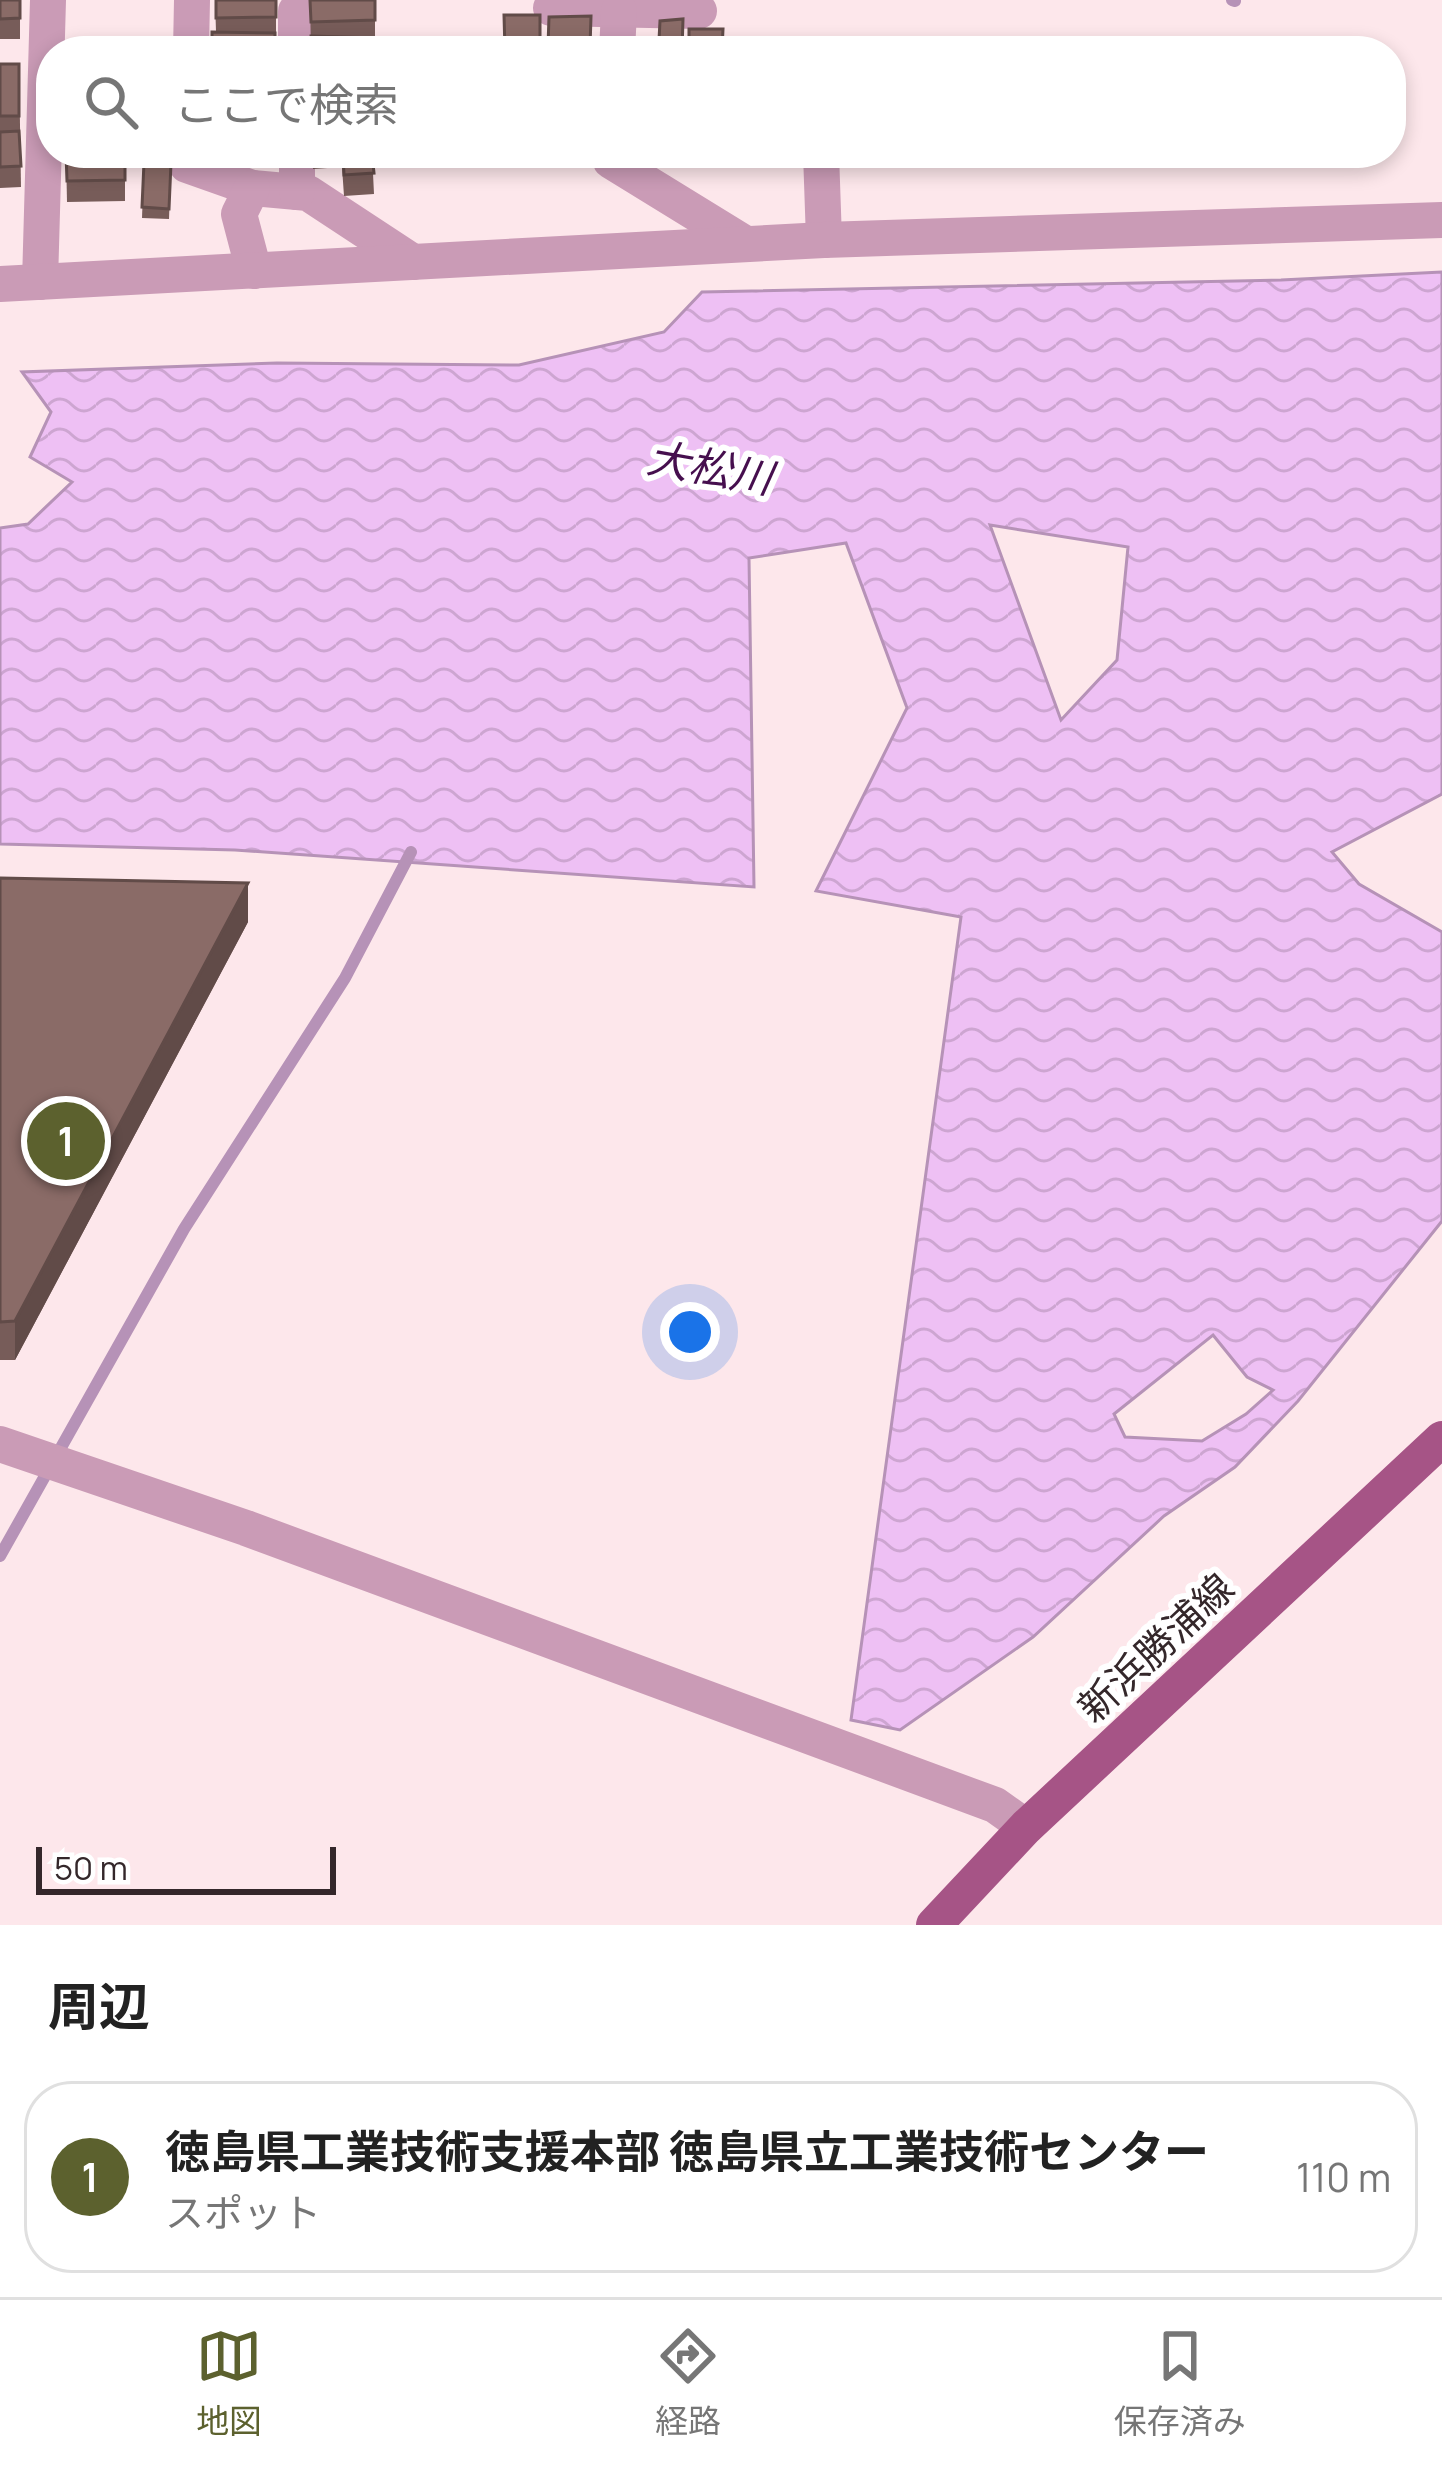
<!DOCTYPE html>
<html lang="ja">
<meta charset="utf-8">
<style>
:root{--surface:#fff;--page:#f2f2f2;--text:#222;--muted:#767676;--line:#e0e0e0;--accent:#5c612e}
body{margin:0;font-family:Manrope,"Noto Sans JP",sans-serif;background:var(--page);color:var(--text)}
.scale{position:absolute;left:36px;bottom:30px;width:300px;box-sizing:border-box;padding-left:12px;border:6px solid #34272a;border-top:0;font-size:33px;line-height:42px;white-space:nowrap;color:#34272a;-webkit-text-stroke:9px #fff;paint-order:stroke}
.you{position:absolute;left:690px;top:1332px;width:42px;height:42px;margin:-30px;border:9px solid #fff;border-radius:50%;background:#1a73e8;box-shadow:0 0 0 18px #1a73e833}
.badge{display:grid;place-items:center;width:78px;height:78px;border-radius:50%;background:var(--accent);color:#fff;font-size:39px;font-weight:700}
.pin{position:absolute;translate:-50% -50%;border:6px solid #fff;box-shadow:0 3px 12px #0006}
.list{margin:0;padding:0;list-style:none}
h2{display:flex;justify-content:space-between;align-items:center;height:156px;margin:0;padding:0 48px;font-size:51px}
h2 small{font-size:39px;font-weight:400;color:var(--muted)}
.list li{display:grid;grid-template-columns:78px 1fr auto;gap:36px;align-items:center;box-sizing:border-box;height:192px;margin:0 24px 24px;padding:0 24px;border:3px solid var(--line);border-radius:48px}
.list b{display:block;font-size:45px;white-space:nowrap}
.list p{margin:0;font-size:39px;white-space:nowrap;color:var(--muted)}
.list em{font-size:39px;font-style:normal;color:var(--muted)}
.icon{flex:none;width:66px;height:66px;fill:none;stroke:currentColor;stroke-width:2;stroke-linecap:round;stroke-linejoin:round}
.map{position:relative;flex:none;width:1442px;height:1925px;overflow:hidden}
.search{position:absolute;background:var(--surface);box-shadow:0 6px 18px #0003;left:36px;right:36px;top:36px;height:132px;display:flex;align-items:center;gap:30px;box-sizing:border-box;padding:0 42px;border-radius:48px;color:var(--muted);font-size:45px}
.sheet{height:372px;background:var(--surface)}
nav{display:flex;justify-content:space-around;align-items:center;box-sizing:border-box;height:168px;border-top:3px solid var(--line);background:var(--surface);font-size:33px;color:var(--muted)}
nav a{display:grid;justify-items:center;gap:6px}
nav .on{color:var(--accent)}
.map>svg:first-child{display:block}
</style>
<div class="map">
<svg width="1442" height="1925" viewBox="0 0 1442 1925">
<defs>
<pattern id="water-waves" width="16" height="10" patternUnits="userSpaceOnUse" patternTransform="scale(3)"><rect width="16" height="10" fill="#eec0f4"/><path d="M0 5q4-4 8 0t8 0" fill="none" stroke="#cda5d1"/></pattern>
</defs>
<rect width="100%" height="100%" fill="#fde7eb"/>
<path fill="url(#water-waves)" stroke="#b692b7" stroke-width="3" fill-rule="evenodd" d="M1442,272V794L1332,852L1359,884L1442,932V1221L1298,1401L1235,1467L1164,1516L1033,1637L900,1730L851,1720L961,917L816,891L907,708L846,543L749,558L754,887L235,850L0,844V528L28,524L72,482L30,457L51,412L22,372L277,363L519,365L664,332L702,292L1281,280ZM990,525L1128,547L1117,660L1061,720ZM1213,1335L1247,1377L1273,1390L1246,1414L1202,1441L1125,1437L1114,1414Z"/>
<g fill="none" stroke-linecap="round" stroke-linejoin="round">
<g stroke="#b692b7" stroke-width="12">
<path d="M1232,0L1235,1"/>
<path d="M0,1556L184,1229L345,978L411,852"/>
</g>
<g stroke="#ca9bb6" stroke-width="36">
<path d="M551,8L699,11"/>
<path d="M296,11V51"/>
<path d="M191,51L192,0"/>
<path d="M617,51L619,11"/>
<path d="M187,153V165L252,188L308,193L413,262"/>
<path d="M297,153V192"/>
<path d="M611,153V161L746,244"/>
<path d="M821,153L824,240"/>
<path d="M252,188L239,214L254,271"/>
<path d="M40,282L48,0"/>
<path d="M0,284L824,240L1442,220"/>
<path d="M0,1444L246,1528L995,1805L1026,1827"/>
</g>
<path stroke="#a65486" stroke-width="36" d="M934,1925L1026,1827L1442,1439"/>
</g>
<g fill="#775c59">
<rect x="0" y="0" width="20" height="39"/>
<path d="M215,0H276V38L216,32Z"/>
<path d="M310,0H375V41L311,51Z"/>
<path d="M591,16L590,51H548L549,17Z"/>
<path d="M0,64H19L21,187L0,188Z"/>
<path d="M66,153H125V201L67,202Z"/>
<path d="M312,153H372L374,194L344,196L342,167L313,169Z"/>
<path d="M144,162L171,163L169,219L142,218Z"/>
<path d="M0,878L248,922L15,1360H0Z"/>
</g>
<path fill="#614b48" d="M248,883V922L15,1360V1321Z"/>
<g fill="#8a6b67" stroke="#614b48" stroke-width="3">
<path d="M0,0H20V18L0,19Z"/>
<path d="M216,0H276V17L216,18Z"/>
<path d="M310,0H375V20L311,22Z"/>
<path d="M504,15H540V51H505Z"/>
<path d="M591,16L590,48L548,46L549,17Z"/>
<path d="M683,19L682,51H640V39L659,40L660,21Z"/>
<path d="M689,29H723L722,51H689Z"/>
<path d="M212,32L275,33V51H212Z"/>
<path d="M311,36L374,38V51H311Z"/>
<rect x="0" y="64" width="19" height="52"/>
<path d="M19,131L21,166L0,167V132Z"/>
<path d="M66,153H125V180L67,181Z"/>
<path d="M343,153H372L374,173L344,175Z"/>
<path d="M144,162L171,163L169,209L142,207Z"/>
<path d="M0,878L248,883L15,1321L0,1322Z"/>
</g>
<g text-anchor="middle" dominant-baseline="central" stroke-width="12" stroke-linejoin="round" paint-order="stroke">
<g font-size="39" fill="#34272a" stroke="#fff">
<text transform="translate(1155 1647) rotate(-43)">新浜勝浦線</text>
</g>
<g font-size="42" font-style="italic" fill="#460f4e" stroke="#fff">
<text transform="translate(710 467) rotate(10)">大松川</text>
</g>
</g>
</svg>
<div class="scale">50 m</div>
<div class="you"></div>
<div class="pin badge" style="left:66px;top:1141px">1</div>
<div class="search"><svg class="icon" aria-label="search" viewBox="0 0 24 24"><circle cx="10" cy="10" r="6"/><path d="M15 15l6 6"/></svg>ここで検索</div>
</div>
<section class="sheet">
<h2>周辺<small></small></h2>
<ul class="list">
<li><span class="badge">1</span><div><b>徳島県工業技術支援本部 徳島県立工業技術センター</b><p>スポット</p></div><em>110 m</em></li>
</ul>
</section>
<nav>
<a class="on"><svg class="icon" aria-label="map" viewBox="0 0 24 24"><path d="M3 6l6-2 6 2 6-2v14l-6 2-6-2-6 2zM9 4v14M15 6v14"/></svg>地図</a>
<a><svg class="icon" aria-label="directions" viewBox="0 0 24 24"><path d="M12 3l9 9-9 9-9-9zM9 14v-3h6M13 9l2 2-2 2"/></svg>経路</a>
<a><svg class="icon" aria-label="saved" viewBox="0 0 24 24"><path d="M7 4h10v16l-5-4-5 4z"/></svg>保存済み</a>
</nav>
